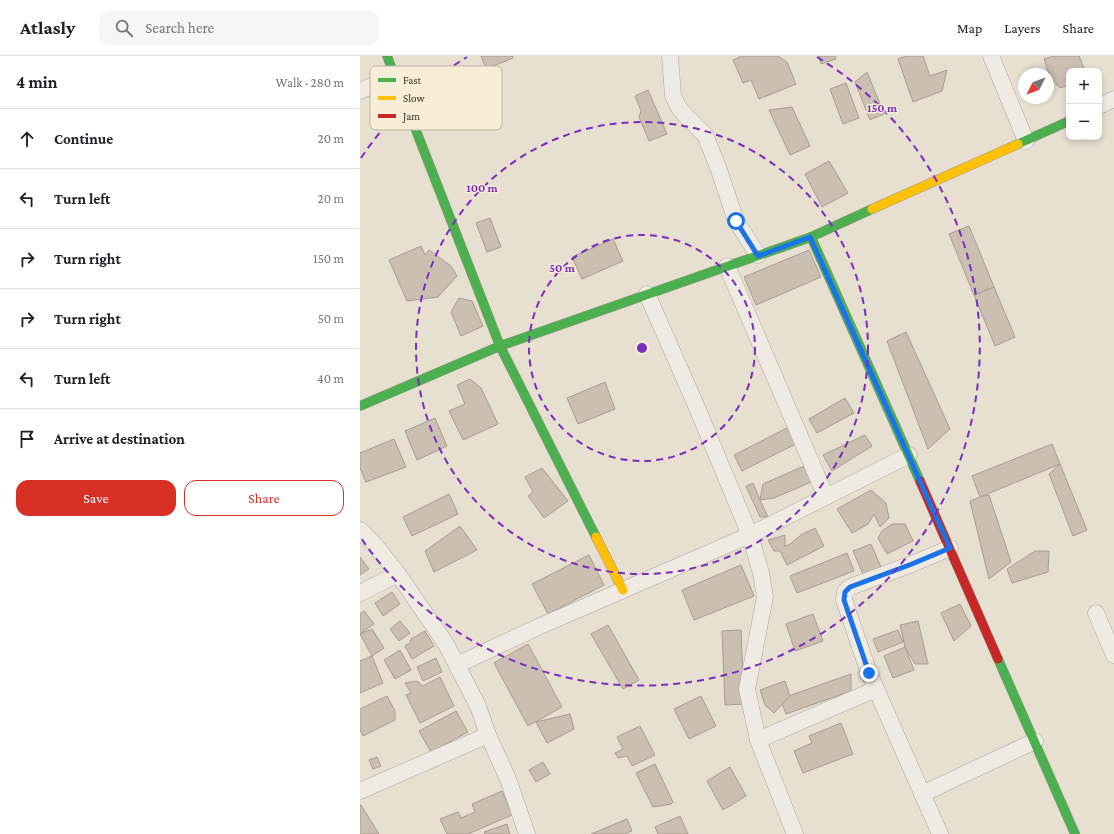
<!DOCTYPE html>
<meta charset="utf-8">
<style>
:root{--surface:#fff;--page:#f6f6f6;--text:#202124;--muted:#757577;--line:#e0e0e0;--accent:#d93025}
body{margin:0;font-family:"Crimson Pro",serif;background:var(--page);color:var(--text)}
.controls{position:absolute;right:12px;top:12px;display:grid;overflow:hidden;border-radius:8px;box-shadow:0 2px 6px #0003}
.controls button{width:36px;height:36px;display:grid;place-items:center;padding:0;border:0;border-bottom:1px solid var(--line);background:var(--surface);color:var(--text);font:20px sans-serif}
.compass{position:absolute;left:658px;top:12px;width:36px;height:36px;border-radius:50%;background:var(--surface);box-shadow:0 2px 6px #0003;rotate:228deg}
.stop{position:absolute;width:12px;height:12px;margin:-9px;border:3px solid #1a73e8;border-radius:50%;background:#fff}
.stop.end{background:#1a73e8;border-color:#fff;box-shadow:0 1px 4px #0008}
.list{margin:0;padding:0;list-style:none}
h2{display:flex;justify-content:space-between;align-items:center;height:52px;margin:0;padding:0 16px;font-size:17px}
h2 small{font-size:13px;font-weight:400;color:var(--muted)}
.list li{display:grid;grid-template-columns:26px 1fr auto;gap:12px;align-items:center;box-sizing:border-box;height:60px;padding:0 16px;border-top:1px solid var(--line)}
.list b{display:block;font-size:15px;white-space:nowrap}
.list em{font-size:13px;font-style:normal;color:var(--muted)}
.actions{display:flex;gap:8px;padding:12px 16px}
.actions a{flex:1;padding:9px 0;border:1px solid var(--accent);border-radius:12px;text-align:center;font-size:14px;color:var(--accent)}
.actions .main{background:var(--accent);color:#fff}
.icon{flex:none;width:22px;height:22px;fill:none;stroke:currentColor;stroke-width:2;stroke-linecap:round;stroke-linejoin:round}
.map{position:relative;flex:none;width:754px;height:778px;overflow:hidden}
header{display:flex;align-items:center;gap:24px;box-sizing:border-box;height:56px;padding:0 20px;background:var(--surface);border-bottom:1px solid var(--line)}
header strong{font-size:19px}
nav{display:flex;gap:22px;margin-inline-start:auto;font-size:14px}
.search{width:280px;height:36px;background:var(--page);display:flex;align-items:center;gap:10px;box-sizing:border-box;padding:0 14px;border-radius:12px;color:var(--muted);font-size:15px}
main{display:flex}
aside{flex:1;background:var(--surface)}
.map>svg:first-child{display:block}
</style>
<header>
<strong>Atlasly</strong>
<div class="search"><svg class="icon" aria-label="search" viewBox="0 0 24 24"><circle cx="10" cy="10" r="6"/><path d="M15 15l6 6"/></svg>Search here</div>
<nav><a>Map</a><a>Layers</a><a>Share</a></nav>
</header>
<main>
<aside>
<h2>4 min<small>Walk · 280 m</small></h2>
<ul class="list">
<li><svg class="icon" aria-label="ahead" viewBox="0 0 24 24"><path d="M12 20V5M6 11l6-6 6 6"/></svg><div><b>Continue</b></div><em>20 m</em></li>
<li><svg class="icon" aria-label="left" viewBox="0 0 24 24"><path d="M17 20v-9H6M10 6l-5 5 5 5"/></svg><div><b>Turn left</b></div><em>20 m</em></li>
<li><svg class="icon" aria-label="right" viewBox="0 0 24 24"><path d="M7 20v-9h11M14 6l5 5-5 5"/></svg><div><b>Turn right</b></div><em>150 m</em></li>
<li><svg class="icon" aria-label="right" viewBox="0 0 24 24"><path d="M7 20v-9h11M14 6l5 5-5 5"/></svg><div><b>Turn right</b></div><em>50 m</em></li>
<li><svg class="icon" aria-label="left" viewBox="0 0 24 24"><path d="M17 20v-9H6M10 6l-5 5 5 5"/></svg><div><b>Turn left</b></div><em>40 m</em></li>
<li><svg class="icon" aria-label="arrive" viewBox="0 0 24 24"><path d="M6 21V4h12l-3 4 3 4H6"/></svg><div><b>Arrive at destination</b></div></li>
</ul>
<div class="actions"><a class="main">Save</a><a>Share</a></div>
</aside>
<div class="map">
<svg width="754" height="778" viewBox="0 0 754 778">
<rect width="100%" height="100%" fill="#e7e0d1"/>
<g fill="#cbbfb2" stroke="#a89c90">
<path d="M121,0H153V2L126,13Z"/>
<path d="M379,0H418L427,6L436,28L399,43L391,24L383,27L373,4L380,1Z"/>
<path d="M458,0H475L476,3L461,8Z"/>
<path d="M546,0H563L570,20L587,14L582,35L553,46L538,3Z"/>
<path d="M694,0H719L725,15H709V29L700,32L690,21L684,3Z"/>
<path d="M507,16L524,58L510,64L495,26Z"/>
<path d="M486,27L499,62L483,68L470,33Z"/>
<path d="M288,34L307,78L289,85L279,61L281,55L275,40Z"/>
<path d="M432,51L450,90L430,99L409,54Z"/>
<path d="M469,105L488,137L462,151L445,118Z"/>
<path d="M130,162L141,191L127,196L116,167Z"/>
<path d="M609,170L634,231L614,239L589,178Z"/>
<path d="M253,183L263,205L222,223L212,201Z"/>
<path d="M61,190L65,199L69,194L91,210L97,220L78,241L47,245L29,204Z"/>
<path d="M449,194L461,221L396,249L384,221Z"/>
<path d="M634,231L655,281L635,290L614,239Z"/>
<path d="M99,242L112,245L123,270L101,280L91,256Z"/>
<path d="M546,276L590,373L568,393L527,285Z"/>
<path d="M110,323L121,332L138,368L103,384L89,355L105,348L97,329Z"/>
<path d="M245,326L255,353L218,368L207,342Z"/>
<path d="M485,342L494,357L457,377L449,363Z"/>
<path d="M75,362L87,390L57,404L45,375Z"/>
<path d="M427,372L436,388L382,415L374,399Z"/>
<path d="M505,379L512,390L472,415L463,399Z"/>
<path d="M34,383L46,411L6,426L0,412V397Z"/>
<path d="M692,388L700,408L620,441L612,420Z"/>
<path d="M700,408L727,474L713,480L689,418Z"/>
<path d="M444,410L451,426L414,442L400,444L403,428Z"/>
<path d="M182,412L208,445L184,462L168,440L173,436L165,421Z"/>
<path d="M393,427L400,444L408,461H400L386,430Z"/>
<path d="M511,434L526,447L529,462L520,471L514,458L508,468L492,477L477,453Z"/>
<path d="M89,438L98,458L52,480L43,461Z"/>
<path d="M629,439L651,506L629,523L610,445L620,441Z"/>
<path d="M532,468H545L553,485L527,498L518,482L522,475Z"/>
<path d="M100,470L117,494L74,516L65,495Z"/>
<path d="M455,472L464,490L427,509L420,495H414L408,484L425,479V490L430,488L441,479Z"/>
<path d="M511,488L521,511L503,518L493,495Z"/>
<path d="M675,495H689L688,516L652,527L647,513Z"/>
<path d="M487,497L494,515L437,537L430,520Z"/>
<path d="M229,499L244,529L188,558L172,528Z"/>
<path d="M0,501L9,513L0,519Z"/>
<path d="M381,509L394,540L334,564L322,534Z"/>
<path d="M32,536L40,548L23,560L15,547Z"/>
<path d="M600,548L611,570L594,585L581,557Z"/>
<path d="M4,555L14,568L0,578V558Z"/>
<path d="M453,558L463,585L435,595L426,568Z"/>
<path d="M40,565L50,577L39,585L30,573Z"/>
<path d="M558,565L568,608H555L545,591L540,569Z"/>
<path d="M248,569L279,624L263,633L231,578Z"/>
<path d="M12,573L24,592L12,600L0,578Z"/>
<path d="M381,574L384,648L365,649L362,575Z"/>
<path d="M538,574L543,586L518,596L513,583Z"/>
<path d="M65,575L74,590L52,603L45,590L50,587L51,583Z"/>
<path d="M168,588L202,651L168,670L134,607Z"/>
<path d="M545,591L554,614L533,622L524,600Z"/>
<path d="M40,594L51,614L35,623L24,604Z"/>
<path d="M12,600L23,627L0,637V605Z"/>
<path d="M76,602L82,616L63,625L57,611Z"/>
<path d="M491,618V635L426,658L420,643Z"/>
<path d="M80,621L94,650L60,667L46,639L51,637L45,627L57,625L63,630Z"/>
<path d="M425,625L430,640L414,657L405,649L400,634Z"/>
<path d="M27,640L35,655V664L3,680L0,674V653Z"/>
<path d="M341,640L356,670L329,683L314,653Z"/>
<path d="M96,655L108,676L71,696L59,675Z"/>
<path d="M210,658L214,673L187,687L176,666Z"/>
<path d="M481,667L493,698L443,717L434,695L452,687L449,680Z"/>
<path d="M280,670L295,699L272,710L267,700L258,702L255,697L263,693L257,681Z"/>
<path d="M17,701L21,710L13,713L9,704Z"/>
<path d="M183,706L190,718L176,726L169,714Z"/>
<path d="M295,708L313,746L311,748L293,751L276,717Z"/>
<path d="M370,711L386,740L363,754L347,725Z"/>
<path d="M142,735L152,759L108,778H87L80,763L98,756L101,762L115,756L112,748Z"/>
<path d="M0,749H1L19,778H0Z"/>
<path d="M320,760L328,778H298L295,771Z"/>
<path d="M267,763L272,775L264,778H231Z"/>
<path d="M147,768L150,778H125L124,776Z"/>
</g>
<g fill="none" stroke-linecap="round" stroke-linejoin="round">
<g stroke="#ada599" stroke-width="17">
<g id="street">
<path d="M310,0L313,40L319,52L325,59L345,79L358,111L376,165L398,199"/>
<path d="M631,0L666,85"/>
<path d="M0,35L35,20"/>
<path d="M739,50L754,43"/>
<path d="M367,210L466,441"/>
<path d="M287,238L335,347L390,479L401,517L405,541L387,633L398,684L435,778"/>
<path d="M0,474L15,489L38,518L86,588L118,650L128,679L148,723L167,778"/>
<path d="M0,537L38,518"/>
<path d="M736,557L754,599"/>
<path d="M97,609L178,571L390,479L549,399"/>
<path d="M398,684L516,633"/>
<path d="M0,735L128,679"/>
<path d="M562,738L675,685"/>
<path d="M580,778L509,617L484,544L485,536L490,531L552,508L590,492"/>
</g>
</g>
<g stroke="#9c958a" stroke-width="10">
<g id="fast">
<path d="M27,0L140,290L236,481"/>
<path d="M658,88L709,65"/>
<path d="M451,181L560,425"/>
<path d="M0,350L140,290L451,181L512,153"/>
<path d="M638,603L715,778"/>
</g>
</g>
<g stroke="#9c958a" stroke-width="10">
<g id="slow">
<path d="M512,153L658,88"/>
<path d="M236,481L263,534"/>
</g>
</g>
<g stroke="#9c958a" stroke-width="10">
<path id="jam" d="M560,425L638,603"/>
</g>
<use href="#street" stroke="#efebe3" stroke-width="16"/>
<use href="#fast" stroke="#4caf50" stroke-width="9"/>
<use href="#slow" stroke="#ffc107" stroke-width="9"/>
<use href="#jam" stroke="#c62828" stroke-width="9"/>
</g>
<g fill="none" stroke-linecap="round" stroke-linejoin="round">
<path stroke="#1a73e8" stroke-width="5" d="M376,165L398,200L450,181L590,492L552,508L490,531L485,536L484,544L509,617"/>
</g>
<g fill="none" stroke="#7b2cbf" stroke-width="2" stroke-dasharray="7 5">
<circle cx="282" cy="292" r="113"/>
<circle cx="282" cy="292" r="226"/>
<path d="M1 102A339 339 0 0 1 107 1M457 1A339 339 0 1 1 1 482"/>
</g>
<rect x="10" y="10" width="132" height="64" rx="6" fill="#f7eed8" stroke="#bfb4a1" stroke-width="1"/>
<rect x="18" y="22" width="18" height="4" fill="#4caf50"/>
<rect x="18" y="40" width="18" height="4" fill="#ffc107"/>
<rect x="18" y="58" width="18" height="4" fill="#c62828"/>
<g font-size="11" fill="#3d2e20">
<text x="43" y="28">Fast</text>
<text x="43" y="46">Slow</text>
<text x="43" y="64">Jam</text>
</g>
<circle cx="282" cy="292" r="6" fill="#7b2cbf" stroke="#f7eed8" stroke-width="2"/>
<g font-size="12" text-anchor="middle" font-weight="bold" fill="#7b2cbf" stroke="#f7eed8" stroke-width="3" stroke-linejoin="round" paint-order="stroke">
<text x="522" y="56">150 m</text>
<text x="122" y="136">100 m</text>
<text x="202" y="216">50 m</text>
</g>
</svg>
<div class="controls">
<button>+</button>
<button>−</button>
</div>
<svg class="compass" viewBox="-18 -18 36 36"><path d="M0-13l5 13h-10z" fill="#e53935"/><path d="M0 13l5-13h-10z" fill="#757577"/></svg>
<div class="stop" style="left:376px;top:165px"></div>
<div class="stop end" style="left:509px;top:617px"></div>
</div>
</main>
